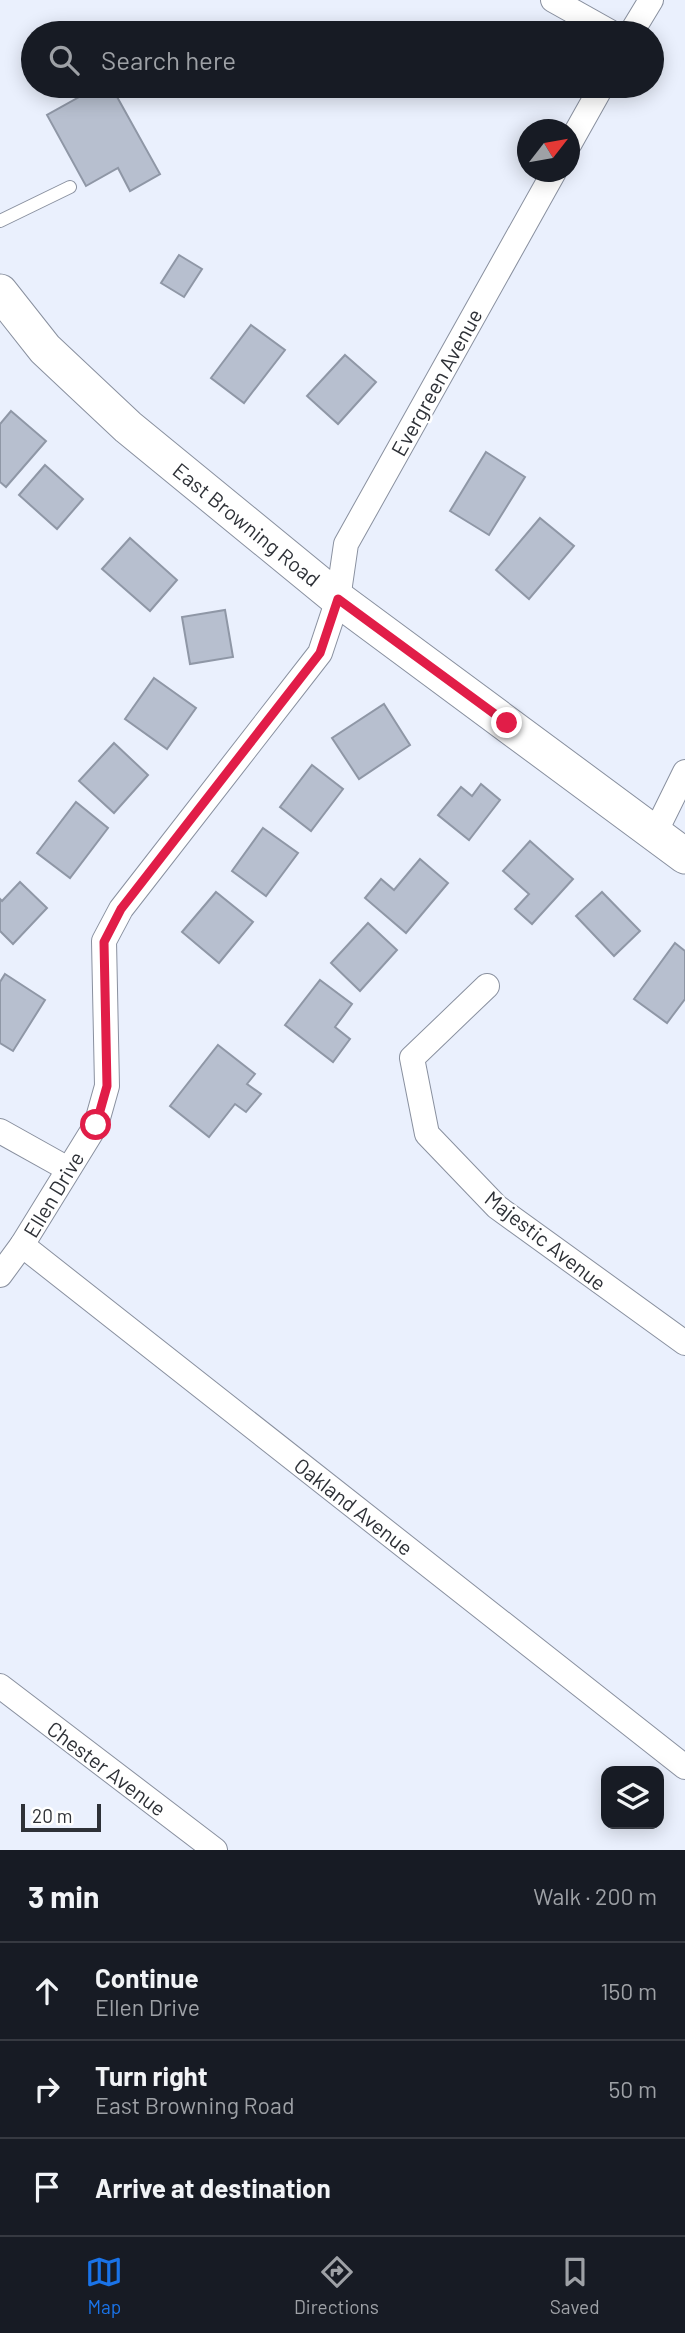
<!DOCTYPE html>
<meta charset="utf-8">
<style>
:root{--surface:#171b24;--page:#20242c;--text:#f1f3f6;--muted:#9ea1a6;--line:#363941;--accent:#1a73e8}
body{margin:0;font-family:Barlow,sans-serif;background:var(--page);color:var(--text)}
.controls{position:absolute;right:21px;bottom:21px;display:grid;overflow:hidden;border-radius:14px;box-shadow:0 4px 18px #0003}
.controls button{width:63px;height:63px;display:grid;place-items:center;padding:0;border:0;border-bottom:2px solid var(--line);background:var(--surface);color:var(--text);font:35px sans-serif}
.compass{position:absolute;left:517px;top:119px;width:63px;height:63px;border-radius:50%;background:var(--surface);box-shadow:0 4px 18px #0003;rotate:59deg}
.scale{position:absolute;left:21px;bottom:18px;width:80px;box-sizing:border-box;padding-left:7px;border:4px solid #2e3137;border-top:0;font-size:19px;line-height:24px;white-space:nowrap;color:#2e3137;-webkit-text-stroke:5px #fff;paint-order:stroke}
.stop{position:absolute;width:21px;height:21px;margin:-16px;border:5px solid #e11d48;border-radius:50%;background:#fff}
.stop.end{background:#e11d48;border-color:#fff;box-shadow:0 2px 7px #0008}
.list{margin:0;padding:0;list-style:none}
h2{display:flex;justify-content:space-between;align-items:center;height:91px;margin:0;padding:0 28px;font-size:30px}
h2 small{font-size:23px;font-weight:400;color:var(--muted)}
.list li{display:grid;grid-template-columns:46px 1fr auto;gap:21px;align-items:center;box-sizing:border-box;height:98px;padding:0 28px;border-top:2px solid var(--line)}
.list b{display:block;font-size:26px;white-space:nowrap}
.list p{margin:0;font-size:23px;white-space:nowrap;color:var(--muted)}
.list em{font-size:23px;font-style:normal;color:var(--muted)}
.icon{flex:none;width:38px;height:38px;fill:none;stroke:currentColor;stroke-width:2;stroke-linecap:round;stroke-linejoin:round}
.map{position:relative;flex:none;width:685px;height:1850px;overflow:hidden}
.search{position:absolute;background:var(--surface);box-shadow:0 4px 18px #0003;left:21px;right:21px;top:21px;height:77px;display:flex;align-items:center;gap:18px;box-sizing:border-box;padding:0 24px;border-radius:38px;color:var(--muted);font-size:26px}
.sheet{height:385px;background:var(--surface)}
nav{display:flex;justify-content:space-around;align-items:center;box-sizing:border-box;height:98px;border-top:2px solid var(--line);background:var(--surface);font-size:19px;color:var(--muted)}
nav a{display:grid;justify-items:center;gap:4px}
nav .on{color:var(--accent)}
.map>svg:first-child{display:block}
</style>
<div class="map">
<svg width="685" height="1850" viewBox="0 0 685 1850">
<rect width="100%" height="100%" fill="#eaf0fd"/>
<g fill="#b7bfcf" stroke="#8f97a6" stroke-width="2">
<path d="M99,86H111L160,174L130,191L118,168L86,186L47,115Z"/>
<path d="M179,255L202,269L184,297L161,283Z"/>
<path d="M251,325L285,350L244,403L211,378Z"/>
<path d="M345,355L376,382L338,424L307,396Z"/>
<path d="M11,411L46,441L6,487L0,482V424Z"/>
<path d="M486,452L525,477L489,535L450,511Z"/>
<path d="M45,465L83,499L57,529L19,495Z"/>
<path d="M540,518L574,546L529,599L496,570Z"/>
<path d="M130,538L177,580L150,611L102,569Z"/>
<path d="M225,610L233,657L190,664L182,617Z"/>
<path d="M154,678L196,708L167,749L125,719Z"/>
<path d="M384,704L410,745L359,779L332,738Z"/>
<path d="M114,743L148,775L114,813L79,781Z"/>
<path d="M312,765L343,789L311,831L280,807Z"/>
<path d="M481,784L500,800L469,840L438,815L461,787L472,796Z"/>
<path d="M76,802L108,828L70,878L37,853Z"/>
<path d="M263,828L298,853L266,896L232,871Z"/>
<path d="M530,841L573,879L532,924L515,909L529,894L503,871Z"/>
<path d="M420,859L448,883L406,933L365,898L381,879L394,890Z"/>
<path d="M20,882L47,908L13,944L0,931V899L2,901Z"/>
<path d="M216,892L253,922L219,963L182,932Z"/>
<path d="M602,892L640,931L614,956L576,916Z"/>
<path d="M368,923L397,950L360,991L331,963Z"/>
<path d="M675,943L685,951V999L667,1023L634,999Z"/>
<path d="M5,974L45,1000L13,1051L0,1043V982Z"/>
<path d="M320,980L352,1004L335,1027L350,1039L333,1062L285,1025Z"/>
<path d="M218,1045L255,1074L247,1084L261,1094L246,1112L235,1104L209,1137L170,1106Z"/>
</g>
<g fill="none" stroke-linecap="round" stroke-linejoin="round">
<g stroke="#89909f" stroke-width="14">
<path id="service" d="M0,221L70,187"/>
</g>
<g stroke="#89909f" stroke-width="26">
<g id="minor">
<path d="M553,0L612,33"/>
<path d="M631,33L651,0"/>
<path d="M570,143L602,86"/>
<path d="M655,833L685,772"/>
<path d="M487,986L412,1058L427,1134L497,1207L685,1343"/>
<path d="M0,1131L68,1169"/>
<path d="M22,1245L685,1767"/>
<path d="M0,1275L22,1245L96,1125L107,1086L104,941L121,909L320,653L338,599L346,544L554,172"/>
<path d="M0,1686L215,1850"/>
</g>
</g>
<g stroke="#89909f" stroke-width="37">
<path id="secondary" d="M0,292L45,349L128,427L338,599L685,856"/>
</g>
<use href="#service" stroke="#fff" stroke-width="12"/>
<use href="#minor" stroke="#fff" stroke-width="24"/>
<use href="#secondary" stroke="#fff" stroke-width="35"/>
</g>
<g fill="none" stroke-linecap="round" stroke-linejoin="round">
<path stroke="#e11d48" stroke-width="9" d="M96,1125L107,1086L104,942L121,909L320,653L338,599L507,723"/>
</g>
<g text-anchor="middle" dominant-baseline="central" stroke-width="5" stroke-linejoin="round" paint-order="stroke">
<g font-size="21" fill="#2e3137" stroke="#fff">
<text transform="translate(436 382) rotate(-61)">Evergreen Avenue</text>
<text transform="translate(247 524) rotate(39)">East Browning Road</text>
<text transform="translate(53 1194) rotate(-59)">Ellen Drive</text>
<text transform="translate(546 1240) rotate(38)">Majestic Avenue</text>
<text transform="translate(354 1506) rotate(38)">Oakland Avenue</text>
<text transform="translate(107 1768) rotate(37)">Chester Avenue</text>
</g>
</g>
</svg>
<div class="controls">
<button><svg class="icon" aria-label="layers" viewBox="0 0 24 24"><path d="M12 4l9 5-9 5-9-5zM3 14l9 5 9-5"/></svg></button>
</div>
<svg class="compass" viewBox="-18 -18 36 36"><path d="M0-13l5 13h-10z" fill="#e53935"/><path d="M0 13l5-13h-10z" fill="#9ea1a6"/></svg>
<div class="scale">20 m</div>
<div class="stop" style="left:96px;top:1125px"></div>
<div class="stop end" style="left:507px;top:723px"></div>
<div class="search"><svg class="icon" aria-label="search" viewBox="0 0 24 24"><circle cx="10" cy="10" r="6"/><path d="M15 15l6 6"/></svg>Search here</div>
</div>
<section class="sheet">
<h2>3 min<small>Walk · 200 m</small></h2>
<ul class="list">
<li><svg class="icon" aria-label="ahead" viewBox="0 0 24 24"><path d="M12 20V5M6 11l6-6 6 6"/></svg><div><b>Continue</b><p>Ellen Drive</p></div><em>150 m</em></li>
<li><svg class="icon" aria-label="right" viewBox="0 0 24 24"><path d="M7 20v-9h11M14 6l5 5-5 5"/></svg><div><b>Turn right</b><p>East Browning Road</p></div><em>50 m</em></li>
<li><svg class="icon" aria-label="arrive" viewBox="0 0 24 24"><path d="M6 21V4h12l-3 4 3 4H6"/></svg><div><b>Arrive at destination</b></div></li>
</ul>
</section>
<nav>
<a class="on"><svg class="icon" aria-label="map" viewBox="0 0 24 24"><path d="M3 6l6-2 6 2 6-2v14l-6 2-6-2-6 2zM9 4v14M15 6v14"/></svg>Map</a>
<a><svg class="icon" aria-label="directions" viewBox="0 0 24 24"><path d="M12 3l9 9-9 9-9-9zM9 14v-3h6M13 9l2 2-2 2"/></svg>Directions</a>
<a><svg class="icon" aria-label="saved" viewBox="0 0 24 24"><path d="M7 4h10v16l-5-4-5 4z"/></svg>Saved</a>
</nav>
